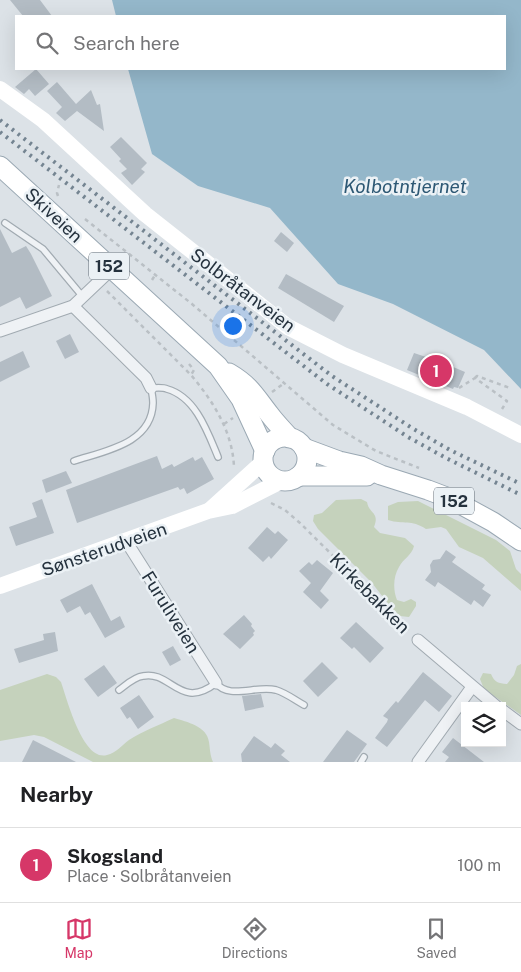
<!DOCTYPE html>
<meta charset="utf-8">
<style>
:root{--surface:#fff;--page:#f2f2f2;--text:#202124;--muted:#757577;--line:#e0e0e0;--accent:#d63768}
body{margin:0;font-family:"Public Sans",sans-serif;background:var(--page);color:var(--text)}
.controls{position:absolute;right:15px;bottom:15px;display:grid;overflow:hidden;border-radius:0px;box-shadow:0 5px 20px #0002}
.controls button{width:45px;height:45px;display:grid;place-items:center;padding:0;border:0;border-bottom:1px solid var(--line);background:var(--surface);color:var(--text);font:25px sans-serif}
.you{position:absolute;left:232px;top:325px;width:18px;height:18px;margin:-12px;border:4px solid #fff;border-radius:50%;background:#1a73e8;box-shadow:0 0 0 8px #1a73e833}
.badge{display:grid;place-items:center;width:32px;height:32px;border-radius:50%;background:var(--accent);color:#fff;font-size:16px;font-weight:700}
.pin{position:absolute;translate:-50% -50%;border:2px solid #fff;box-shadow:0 1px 5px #0006}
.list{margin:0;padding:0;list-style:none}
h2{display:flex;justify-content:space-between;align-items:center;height:65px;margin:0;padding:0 20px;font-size:21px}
h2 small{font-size:16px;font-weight:400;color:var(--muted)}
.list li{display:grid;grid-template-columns:32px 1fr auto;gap:15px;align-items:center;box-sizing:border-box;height:75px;padding:0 20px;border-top:1px solid var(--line)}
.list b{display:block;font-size:19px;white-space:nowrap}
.list p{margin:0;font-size:16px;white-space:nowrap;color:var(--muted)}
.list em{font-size:16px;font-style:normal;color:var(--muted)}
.icon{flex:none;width:28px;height:28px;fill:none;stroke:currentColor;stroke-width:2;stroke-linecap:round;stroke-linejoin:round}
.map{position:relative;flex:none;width:521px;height:762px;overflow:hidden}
.search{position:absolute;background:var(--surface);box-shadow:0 5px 20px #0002;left:15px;right:15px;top:15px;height:55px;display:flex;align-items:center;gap:12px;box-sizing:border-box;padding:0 18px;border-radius:0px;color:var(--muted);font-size:19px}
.sheet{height:140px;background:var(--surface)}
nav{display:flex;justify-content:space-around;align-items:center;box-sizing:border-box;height:70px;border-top:1px solid var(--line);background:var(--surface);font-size:14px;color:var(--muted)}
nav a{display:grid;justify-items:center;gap:2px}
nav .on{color:var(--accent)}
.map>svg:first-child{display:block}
</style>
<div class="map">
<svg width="521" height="762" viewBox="0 0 521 762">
<rect width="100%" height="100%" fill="#dce2e7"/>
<g fill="#c5d2bc">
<path d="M361,499L367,502C369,514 380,512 374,527L380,533L405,538L414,546C412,555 403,559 399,567C393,577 393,590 397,600L404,602L411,599L416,602V606L409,617L400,616L394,611L372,583L318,529L313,521L314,515L322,513L336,500Z"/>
<path d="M418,501L496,540L510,551L516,569L521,574V591L483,558L459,547L446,529L441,527L426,529C411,519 404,525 388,520V506L398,502Z"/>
<path d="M521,664V715L484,689L480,679L483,673L491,674C495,683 498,683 507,684L514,675L517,666Z"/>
<path d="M47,674L56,677L61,682C67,699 83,762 107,755C116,753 122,745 129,740C143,731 159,725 174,718C187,722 207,726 209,742C210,749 210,755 213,762H93L44,737L34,735L0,741V690Z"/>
</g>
<path fill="#94b7ca" d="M112,0H521V389L484,350L393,304L338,284L270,208L198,186L152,154L128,69H505V16H116Z"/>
<g fill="#b3bcc4">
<path d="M10,0H40L52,16H23Z"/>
<path d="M36,69L49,84L35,96L29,89L24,94L15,87Z"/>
<path d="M57,82L76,104L91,90L97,105L100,104L104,131L77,111L65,121L56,113L62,107L47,91Z"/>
<path d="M121,137L147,163L141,169L145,172L132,185L121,173L127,169L119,161L121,159L110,147Z"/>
<path d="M0,229L12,253L26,246L31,254L52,296L26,309L20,297L0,307Z"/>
<path d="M281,232L294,243L287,252L274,241Z"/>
<path d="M286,274L344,306L334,322L278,288Z"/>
<path d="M70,334L79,352L65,359L56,341Z"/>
<path d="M23,351L30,367L0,382V362Z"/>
<path d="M414,353L426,357L427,356L465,372L458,388L454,387L453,389L407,370Z"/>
<path d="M157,456L162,469L172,464L174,467L193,457L195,461L202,457L214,479L187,494L184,488L180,490L178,487L77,523L66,490Z"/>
<path d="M66,471L72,483L46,493L42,480Z"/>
<path d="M42,499L54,533L16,546L9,527L37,517L32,503Z"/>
<path d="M267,527L275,534L278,531L288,540L271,559L269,556L263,562L248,548Z"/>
<path d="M446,550L456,557L452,562L485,585L482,589L491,595L483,607L474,600L471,605L438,582L435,587L425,580L431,572L430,565L433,560L440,559Z"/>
<path d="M317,560L333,573L320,591L329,600L321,609L303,592L311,583L299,571L309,562L312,565Z"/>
<path d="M92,584L111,621L120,616L125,627L105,638L90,612L85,615L80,606L67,613L60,600Z"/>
<path d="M244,615L252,624L251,626L255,631L253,633L254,635L240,649L223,634Z"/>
<path d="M356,622L384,648L370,663L354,647L352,649L340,638Z"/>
<path d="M55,632L58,651L19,663L14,649L44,640L43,634Z"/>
<path d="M173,646L181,660L170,666L162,652Z"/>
<path d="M322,662L338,678L318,697L303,681Z"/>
<path d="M104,665L117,683L98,697L84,679Z"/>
<path d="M423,672L452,696L439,712L425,700L387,747L375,738L387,722L388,719L383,716L396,701L398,703Z"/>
<path d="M261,694L264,707L245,711L242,696Z"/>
<path d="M139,695L154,717L138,729L130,717L127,719L120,708Z"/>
<path d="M347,730L367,744L354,762H323Z"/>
<path d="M254,736L271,748L275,743L285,751L281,755L290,762H242L241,754Z"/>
<path d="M453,738L484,762H445L449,757L442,752Z"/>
<path d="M33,740L76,762H22Z"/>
</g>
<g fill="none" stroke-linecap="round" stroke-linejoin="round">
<g stroke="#a1aab1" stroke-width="8">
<g id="lane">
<path d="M5,223L43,249L83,297"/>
<path d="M74,461C104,451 152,444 153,403C153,398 152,393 151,388C156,388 163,387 167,389C196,397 208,433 218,457"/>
<path d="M119,690C126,685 134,677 143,676C171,670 180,711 216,683C229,700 256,685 276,690C286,693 295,700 304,705"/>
<path d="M361,762L364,757"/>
</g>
</g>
<g stroke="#a1aab1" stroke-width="13">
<g id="street">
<path d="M73,306L146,378L151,388"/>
<path d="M0,331L73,306L112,269"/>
<path d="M126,541L216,683"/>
<path d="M418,640L496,706"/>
<path d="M502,710L521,724"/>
<path d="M418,762L472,687"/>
</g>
</g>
<g stroke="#9aa8b3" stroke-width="21">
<g id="primary">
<path d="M0,166L218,366L241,399L265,451"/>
<path d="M229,373C251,386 255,396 270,415C276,423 283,430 290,438"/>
<circle cx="285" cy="459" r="22"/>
<path d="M304,448L339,461L361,466L381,475L428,490L449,498L493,522L521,541"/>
<path d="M299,476H367"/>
</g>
</g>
<g stroke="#bac0c5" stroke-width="2.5" stroke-dasharray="4 4" stroke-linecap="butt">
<path d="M58,196L57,193L59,185"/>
<path d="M85,219L192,304L333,425L376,451L419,468"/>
<path d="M152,280L155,275"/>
<path d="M107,291L191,375C213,401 233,432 234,468"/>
<path d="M189,364L194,370L191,375"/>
<path d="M475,378L477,376L510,388"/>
<path d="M459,388L475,378L507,401L502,409"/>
<path d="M272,392L283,384"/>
<path d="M224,424L233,418"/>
<path d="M271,503L285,510L300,523L409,631"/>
</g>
<use href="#lane" stroke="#eff2f5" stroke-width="5.5"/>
<use href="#street" stroke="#eff2f5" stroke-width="11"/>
<g stroke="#fff" stroke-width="16">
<path d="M0,89L43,120L145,214L288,327L343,355L467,407L521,435"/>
<path d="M210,510L263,462"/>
<path d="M0,586L208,511L232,506L281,481"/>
</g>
<use href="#primary" stroke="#fff" stroke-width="19"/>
<g stroke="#748491" stroke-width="4" stroke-dasharray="2.5 5" stroke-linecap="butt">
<path d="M0,120L332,376L412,428L450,450L521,484"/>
<path d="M0,132L327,384L408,437L446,458L521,495"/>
</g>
</g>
<g text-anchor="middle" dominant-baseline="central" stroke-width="5" stroke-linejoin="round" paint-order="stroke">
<g fill="#ebf1f5" stroke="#606b75" stroke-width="1">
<rect x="89" y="252.5" width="40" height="27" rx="4"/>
<rect x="434" y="487.5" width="40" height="27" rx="4"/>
</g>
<g font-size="16" font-weight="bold" fill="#25323e">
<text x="109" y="266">152</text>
<text x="454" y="501">152</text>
</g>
<g font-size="18" fill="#25323e" stroke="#ebf1f5">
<text transform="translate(54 215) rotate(43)">Skiveien</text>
<text transform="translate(243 290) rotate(37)">Solbråtanveien</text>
<text transform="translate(104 549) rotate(-19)">Sønsterudveien</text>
<text transform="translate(370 593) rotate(45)">Kirkebakken</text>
<text transform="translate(171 612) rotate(58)">Furuliveien</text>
</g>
<g font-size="19" font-style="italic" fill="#2d5874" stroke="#ebf1f5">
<text x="405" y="186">Kolbotntjernet</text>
</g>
</g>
</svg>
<div class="controls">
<button><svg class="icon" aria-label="layers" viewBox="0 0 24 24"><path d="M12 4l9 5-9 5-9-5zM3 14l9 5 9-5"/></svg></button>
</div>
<div class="you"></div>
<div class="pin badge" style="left:436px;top:371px">1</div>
<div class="search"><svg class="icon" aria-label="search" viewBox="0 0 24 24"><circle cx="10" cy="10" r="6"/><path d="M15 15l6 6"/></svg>Search here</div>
</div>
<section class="sheet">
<h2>Nearby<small></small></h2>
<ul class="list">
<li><span class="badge">1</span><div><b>Skogsland</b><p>Place · Solbråtanveien</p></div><em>100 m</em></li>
</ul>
</section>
<nav>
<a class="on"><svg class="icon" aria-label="map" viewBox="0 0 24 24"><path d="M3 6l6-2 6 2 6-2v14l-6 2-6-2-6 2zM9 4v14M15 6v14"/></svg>Map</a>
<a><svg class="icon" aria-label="directions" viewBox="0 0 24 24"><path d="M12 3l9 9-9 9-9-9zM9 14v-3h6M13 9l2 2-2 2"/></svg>Directions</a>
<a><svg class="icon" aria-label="saved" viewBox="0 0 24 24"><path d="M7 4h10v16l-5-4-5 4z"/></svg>Saved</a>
</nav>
